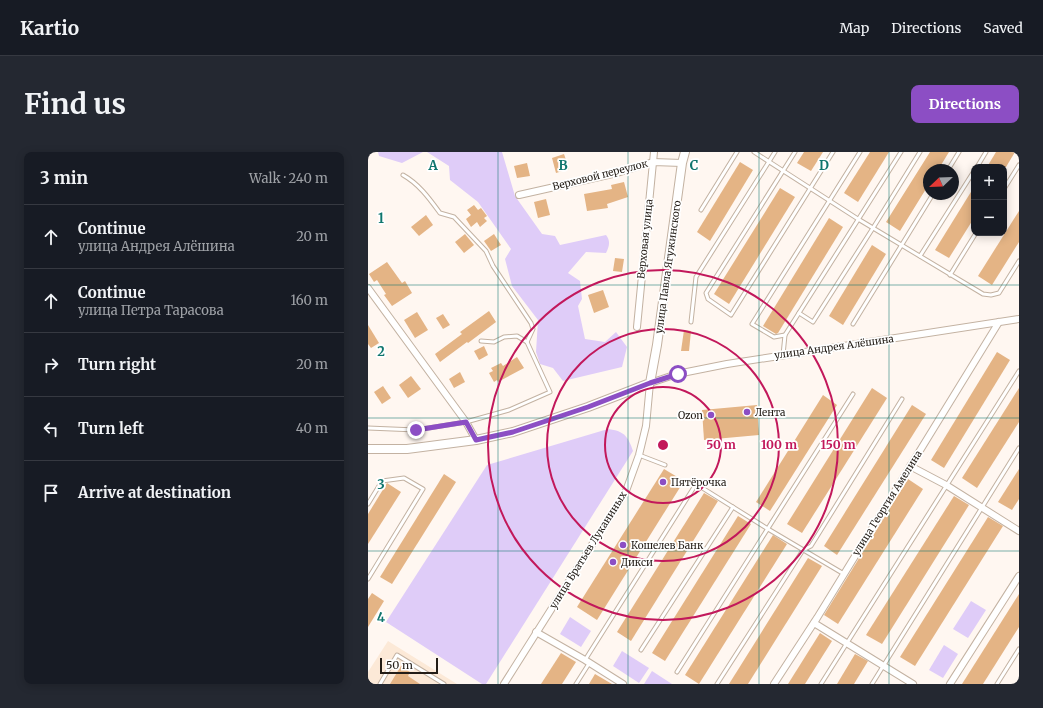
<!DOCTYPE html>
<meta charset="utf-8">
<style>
:root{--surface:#171b24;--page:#242831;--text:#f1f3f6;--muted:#9ea1a6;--line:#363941;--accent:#8c4ec4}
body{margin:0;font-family:Merriweather,serif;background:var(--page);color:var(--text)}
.controls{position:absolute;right:12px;top:12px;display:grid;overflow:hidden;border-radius:8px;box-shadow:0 2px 10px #0003}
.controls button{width:36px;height:36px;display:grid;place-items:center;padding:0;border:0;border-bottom:1px solid var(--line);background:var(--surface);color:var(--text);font:20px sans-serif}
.compass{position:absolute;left:555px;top:12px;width:36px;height:36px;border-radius:50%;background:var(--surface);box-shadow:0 2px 10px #0003;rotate:247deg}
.scale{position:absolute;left:12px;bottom:10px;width:58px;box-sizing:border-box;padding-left:4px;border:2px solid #231d17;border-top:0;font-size:11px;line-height:14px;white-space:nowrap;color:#231d17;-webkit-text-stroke:3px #fff;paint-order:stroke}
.stop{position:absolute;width:12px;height:12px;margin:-9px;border:3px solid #8c4ec4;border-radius:50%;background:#fff}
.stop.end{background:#8c4ec4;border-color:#fff;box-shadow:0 1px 4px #0008}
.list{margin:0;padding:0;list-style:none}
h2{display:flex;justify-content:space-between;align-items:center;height:52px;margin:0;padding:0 16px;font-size:17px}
h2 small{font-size:13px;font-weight:400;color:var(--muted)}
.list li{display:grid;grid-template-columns:26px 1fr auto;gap:12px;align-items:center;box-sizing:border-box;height:64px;padding:0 16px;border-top:1px solid var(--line)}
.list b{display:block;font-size:15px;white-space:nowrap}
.list p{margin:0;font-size:13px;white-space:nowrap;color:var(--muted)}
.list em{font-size:13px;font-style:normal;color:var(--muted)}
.icon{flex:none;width:22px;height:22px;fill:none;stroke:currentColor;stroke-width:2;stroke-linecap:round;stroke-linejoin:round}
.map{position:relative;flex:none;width:651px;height:532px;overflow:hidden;border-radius:8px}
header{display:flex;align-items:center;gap:24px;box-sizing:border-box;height:56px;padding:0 20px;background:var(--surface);border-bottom:1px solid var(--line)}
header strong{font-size:19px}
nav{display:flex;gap:22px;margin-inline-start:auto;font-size:14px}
.intro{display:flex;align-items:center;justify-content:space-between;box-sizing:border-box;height:96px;padding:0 24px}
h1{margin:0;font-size:28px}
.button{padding:10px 18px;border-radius:8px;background:var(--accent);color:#fff;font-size:14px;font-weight:700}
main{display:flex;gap:24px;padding:0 24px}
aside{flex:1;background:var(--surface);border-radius:8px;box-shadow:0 2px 10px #0003}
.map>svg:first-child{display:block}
</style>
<header>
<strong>Kartio</strong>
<nav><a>Map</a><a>Directions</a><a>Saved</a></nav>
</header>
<div class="intro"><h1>Find us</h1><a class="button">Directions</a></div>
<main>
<aside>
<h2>3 min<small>Walk · 240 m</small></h2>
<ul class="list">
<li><svg class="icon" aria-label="ahead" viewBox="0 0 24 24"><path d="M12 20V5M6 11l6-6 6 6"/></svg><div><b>Continue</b><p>улица Андрея Алёшина</p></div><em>20 m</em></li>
<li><svg class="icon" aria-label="ahead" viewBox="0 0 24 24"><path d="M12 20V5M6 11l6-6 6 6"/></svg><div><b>Continue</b><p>улица Петра Тарасова</p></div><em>160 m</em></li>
<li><svg class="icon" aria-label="right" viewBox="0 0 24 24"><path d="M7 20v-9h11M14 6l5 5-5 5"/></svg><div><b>Turn right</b></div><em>20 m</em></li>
<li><svg class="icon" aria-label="left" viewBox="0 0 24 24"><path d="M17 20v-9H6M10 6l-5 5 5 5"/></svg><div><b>Turn left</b></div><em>40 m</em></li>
<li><svg class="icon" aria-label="arrive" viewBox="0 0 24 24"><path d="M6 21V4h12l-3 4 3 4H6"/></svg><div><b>Arrive at destination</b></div></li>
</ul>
</aside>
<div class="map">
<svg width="651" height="532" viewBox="0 0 651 532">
<rect width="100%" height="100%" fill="#fff7f1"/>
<path fill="#fce9d7" d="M20,489L89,532H0V520Z"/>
<g fill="#dfccf8">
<path d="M10,0H55L34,11L11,4Z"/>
<path d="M59,0H134L147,44L174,82L187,84L192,93L238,83C243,89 241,95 238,101L218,100L200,121L212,129L214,147L210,154L217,187L237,190L248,180L259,195L254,215L195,229L185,216L172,212L168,200L170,168L144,134L137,107L143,97L110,50L82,28L81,14Z"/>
<path d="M240,277C257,279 260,285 265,299L118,532H114L18,470L119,313Z"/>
<path d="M603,449L618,458L600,486L585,477Z"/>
<path d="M202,465L223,479L213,495L192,482Z"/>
<path d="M576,493L590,502L575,526L561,518Z"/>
<path d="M254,499L281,516L271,531L245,514Z"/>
<path d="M284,519L304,532H276Z"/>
</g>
<g fill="#e4b485">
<path d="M436,0H455L443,19L429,11Z"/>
<path d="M502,0H521L490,50L476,41Z"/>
<path d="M562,0H581L570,18H561V32L532,79L518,70Z"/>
<path d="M628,0H647L638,15H619Z"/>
<path d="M196,2L201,17L188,21L184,6Z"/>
<path d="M372,10L385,18L342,89L329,80Z"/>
<path d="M159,11L162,24L149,26L146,14Z"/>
<path d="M256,30L260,45L239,52L240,56L219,59L216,42L244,37L243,33Z"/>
<path d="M606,35V66L581,106L567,98Z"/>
<path d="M412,36L427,45L361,152L346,142Z"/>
<path d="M178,47L182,63L170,66L166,50Z"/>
<path d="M106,53L110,58L113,56L119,64L116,66L119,69L112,75L109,70L103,75L98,67L103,63L99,58Z"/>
<path d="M651,59V90L624,133L610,124Z"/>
<path d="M58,63L65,73L51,84L43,75Z"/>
<path d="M461,66L475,75L410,181L408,182L395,174Z"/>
<path d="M97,82L106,93L96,101L87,90Z"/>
<path d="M126,82L133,93L123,99L116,89Z"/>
<path d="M504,93L518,102L475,173L461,164Z"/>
<path d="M247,106L256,107L254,120L245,119Z"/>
<path d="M19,110L34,131L37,129L44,141L24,154L16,143L18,142L9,128L6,130L1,122Z"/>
<path d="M235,138L241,155L226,161L220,143Z"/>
<path d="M121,159L128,170L100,191L99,190L72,210L67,202L94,182L92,180Z"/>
<path d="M49,160L60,178L47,186L36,168Z"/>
<path d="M75,162L82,173L75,177L68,166Z"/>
<path d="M0,173L11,191L3,196L0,192Z"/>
<path d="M316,178L323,179L321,199H313Z"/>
<path d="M116,194L120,203L111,208L106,199Z"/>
<path d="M629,200L642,208L576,316L563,308Z"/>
<path d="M149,205L156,216L130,230L129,228L126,230L121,221L125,219L123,216L133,211L135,214Z"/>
<path d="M92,220L97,230L86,236L81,227Z"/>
<path d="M43,224L53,237L40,246L31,233Z"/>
<path d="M15,234L23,246L14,252L6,240Z"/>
<path d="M504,236L519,246L434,381L419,372Z"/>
<path d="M651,236V270L609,336L594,326Z"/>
<path d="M455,243L469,253L402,359L388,350Z"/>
<path d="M389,253L391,283L336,288L334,258Z"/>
<path d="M544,253L558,262L469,403L456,394Z"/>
<path d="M296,317L316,329L229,468L209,455Z"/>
<path d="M651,317V347L644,358L630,350Z"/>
<path d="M76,322L88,330L24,432L12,425Z"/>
<path d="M540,327L555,337L470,472L456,463Z"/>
<path d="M19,331L33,340L0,392V362Z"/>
<path d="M336,341L350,349L263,489L249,480Z"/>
<path d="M586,344L601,353L514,492L498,483Z"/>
<path d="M370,364L383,372L297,509L284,501Z"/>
<path d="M620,365L635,374L547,514L532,505Z"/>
<path d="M405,383L419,392L331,532L317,523Z"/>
<path d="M440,406L454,414L380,532H361Z"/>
<path d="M4,441L16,449L0,475V447Z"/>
<path d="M651,442V475L615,532H594Z"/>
<path d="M452,481L464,489L437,532H420Z"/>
<path d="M193,501L208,510L194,532H173Z"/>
<path d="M487,502L500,509L486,532H469Z"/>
<path d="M33,514L42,520L40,524L52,532H22Z"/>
<path d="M227,522L244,532H221Z"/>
</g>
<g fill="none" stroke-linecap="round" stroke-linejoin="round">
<g stroke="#c3b2a2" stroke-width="5">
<g id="service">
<path d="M386,0L490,67L615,142L623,143L631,141L651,109"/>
<path d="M427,0L338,141L340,147L363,163L465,0"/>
<path d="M609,15L618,0"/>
<path d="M580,18L591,0"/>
<path d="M35,23C51,32 61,46 72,61L86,65L118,99L125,114L163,171L165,177L159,190"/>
<path d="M636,37L651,13"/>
<path d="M333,58L369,0"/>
<path d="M552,104L606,19"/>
<path d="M582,123L608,81"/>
<path d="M431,161L445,170L505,76L552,0"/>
<path d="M323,170L328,125L407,0"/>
<path d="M485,172L565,42"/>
<path d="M417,183L406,185L384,172L492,0"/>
<path d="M415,203L417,183L533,0"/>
<path d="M0,276L48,278L98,270L141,258L182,240L159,190L149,184L136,185L126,190L113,189"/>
<path d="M271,303L297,313"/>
<path d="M0,352L14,329L36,326L55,337L0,427"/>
<path d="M273,498L365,355"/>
<path d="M217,508L328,332L400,377L476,422"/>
<path d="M309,520L485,242"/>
<path d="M12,532L29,503L76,532"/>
<path d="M208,532L222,510"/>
<path d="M349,532L435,398L443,394L534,247"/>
<path d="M453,532L651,219"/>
<path d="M504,532L651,296"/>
<path d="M629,532L651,497"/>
</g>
</g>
<g stroke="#c3b2a2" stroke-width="8">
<g id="minor">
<path d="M151,43L249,21L285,10L314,11"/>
<path d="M0,136L98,270L108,288"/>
<path d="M269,175L286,0"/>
<path d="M542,314L578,333L651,379"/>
<path d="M446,471L545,532"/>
<path d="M168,480L217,508L255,532"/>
<path d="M136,532L258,339L271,303L278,274L282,231L309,222L359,212L651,167"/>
<path d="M406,532L449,466L631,170"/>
<path d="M582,532L651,424"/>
</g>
</g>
<g stroke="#c3b2a2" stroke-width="10">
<path id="tertiary" d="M0,297H39L108,288L145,280L220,255L282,231L289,193L314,11L317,0"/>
</g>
<use href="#service" stroke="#fff" stroke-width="3"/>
<use href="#minor" stroke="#fff" stroke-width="6"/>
<use href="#tertiary" stroke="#fff" stroke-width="8"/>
</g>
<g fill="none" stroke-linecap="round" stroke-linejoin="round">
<path stroke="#8c4ec4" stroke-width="5" d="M48,278L98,270L108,288L145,280L220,255L282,231L310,222"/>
</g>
<path fill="none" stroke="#0f766e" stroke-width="1" stroke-opacity="0.55" d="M130,0V532M260,0V532M391,0V532M521,0V532M0,133H651M0,266H651M0,399H651"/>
<g fill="none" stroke="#c2185b" stroke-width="2">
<circle cx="295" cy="293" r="58"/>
<circle cx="295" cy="293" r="116"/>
<circle cx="295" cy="293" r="175"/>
</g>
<g fill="#8c4ec4" stroke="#fff" stroke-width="1.5">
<circle cx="379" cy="260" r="4"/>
<circle cx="343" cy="263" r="4"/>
<circle cx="295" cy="330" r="4"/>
<circle cx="255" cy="393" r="4"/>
<circle cx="245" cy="410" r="4"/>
</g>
<g text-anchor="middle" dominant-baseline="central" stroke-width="3.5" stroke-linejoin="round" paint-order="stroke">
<g font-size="10" fill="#231d17" stroke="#fff">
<text transform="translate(232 23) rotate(-14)">Верховой переулок</text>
<text transform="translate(277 87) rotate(-84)">Верховая улица</text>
<text transform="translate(300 115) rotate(-82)">улица Павла Ягужинского</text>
<text transform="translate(466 195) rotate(-8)">улица Андрея Алёшина</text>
<text transform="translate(519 351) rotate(-58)">улица Георгия Амелина</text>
<text transform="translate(220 398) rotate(-58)">улица Братьев Луканиных</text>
</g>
<g font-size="10" fill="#231d17" stroke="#fff" text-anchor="start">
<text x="387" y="260">Лента</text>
<text x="335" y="263" text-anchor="end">Ozon</text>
<text x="303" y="330">Пятёрочка</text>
<text x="263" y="393">Кошелев Банк</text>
<text x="253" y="410">Дикси</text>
</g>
</g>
<g font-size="13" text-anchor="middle" font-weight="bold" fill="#0f766e" stroke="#fff" stroke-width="3.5" stroke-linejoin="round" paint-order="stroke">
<text x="65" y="18">A</text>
<text x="195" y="18">B</text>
<text x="326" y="18">C</text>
<text x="456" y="18">D</text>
<text x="13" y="71">1</text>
<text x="13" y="204">2</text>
<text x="13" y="337">3</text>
<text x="13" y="470">4</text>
</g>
<circle cx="295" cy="293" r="6" fill="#c2185b" stroke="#fff" stroke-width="2"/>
<g font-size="12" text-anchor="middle" font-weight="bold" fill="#c2185b" stroke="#fff" stroke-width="3.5" stroke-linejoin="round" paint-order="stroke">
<text x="353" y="297">50 m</text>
<text x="411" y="297">100 m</text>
<text x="470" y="297">150 m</text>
</g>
</svg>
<div class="controls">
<button>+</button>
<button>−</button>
</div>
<svg class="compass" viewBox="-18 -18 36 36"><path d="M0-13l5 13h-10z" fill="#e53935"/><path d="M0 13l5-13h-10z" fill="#9ea1a6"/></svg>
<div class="scale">50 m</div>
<div class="stop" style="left:310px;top:222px"></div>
<div class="stop end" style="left:48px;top:278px"></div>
</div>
</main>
